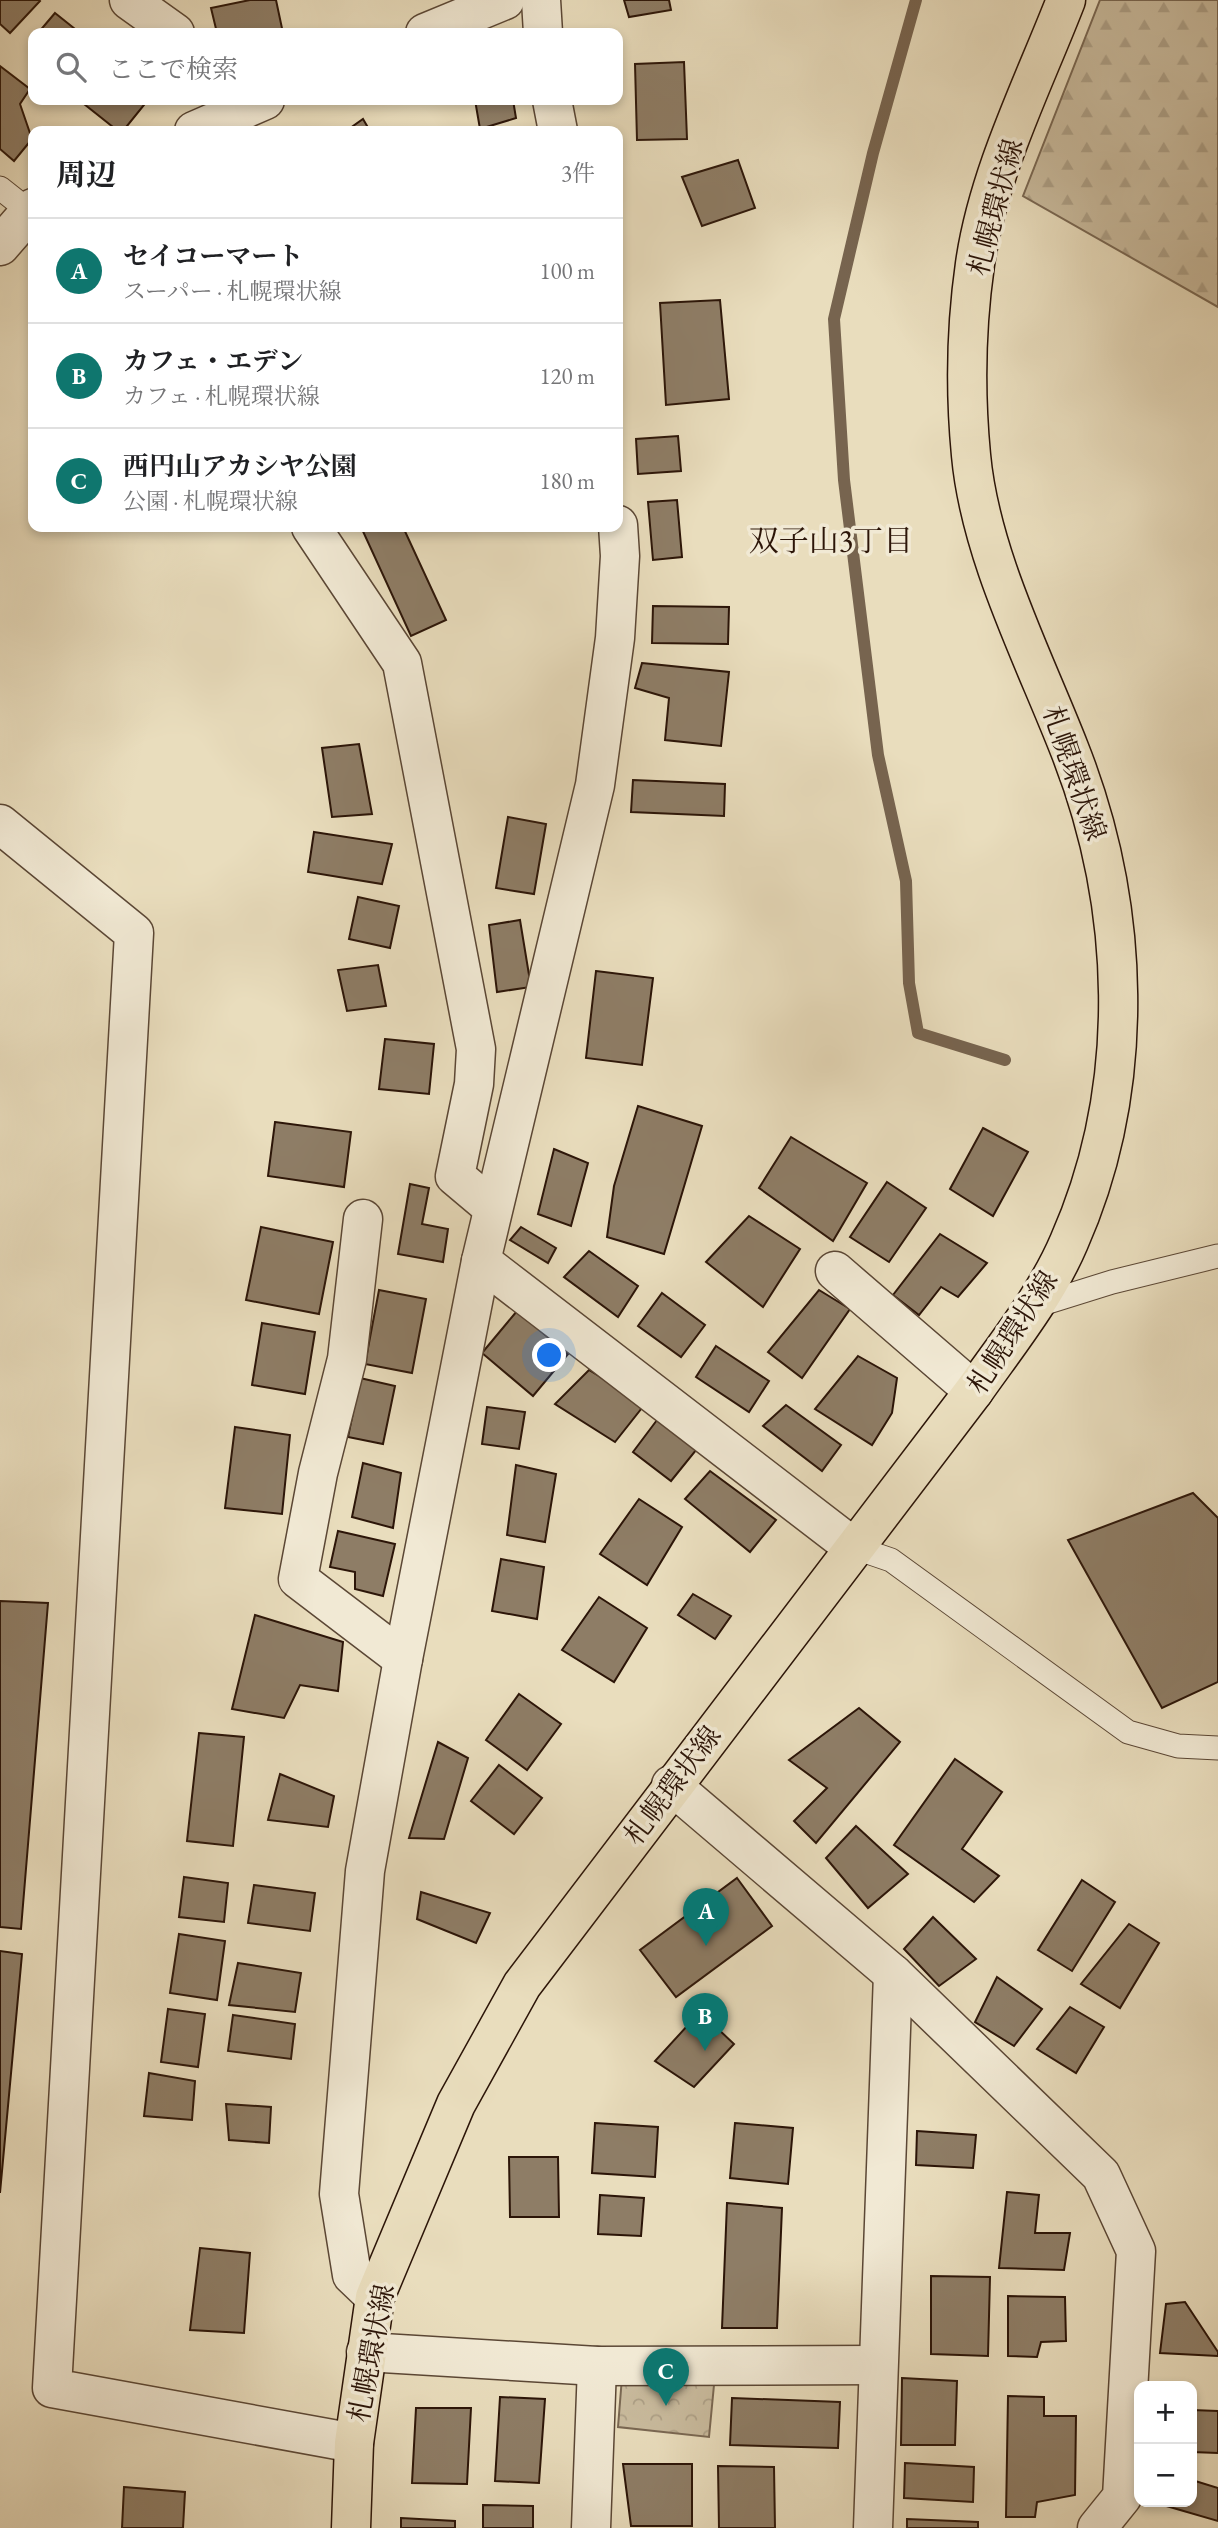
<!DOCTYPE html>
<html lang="ja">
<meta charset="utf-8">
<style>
:root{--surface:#fff;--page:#f2f2f2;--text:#202124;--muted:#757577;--line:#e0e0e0;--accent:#0f766e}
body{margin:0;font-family:"EB Garamond","Noto Serif JP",serif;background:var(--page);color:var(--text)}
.controls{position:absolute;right:21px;bottom:21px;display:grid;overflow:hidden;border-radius:14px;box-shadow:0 4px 10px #0003}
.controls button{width:63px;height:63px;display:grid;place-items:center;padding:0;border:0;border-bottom:2px solid var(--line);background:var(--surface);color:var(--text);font:35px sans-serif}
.you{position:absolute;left:550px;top:1356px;width:24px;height:24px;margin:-18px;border:5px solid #fff;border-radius:50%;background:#1a73e8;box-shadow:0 0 0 10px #1a73e833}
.badge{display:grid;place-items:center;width:46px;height:46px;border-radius:50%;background:var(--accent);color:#fff;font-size:23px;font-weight:700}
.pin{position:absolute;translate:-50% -58px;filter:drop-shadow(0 2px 4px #0008)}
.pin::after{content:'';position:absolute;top:37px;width:24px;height:21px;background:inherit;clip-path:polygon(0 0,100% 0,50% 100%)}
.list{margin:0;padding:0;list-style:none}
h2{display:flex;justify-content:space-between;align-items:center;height:91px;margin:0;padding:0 28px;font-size:30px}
h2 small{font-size:23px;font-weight:400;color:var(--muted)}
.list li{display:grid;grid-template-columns:46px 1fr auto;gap:21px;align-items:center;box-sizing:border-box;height:105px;padding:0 28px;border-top:2px solid var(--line)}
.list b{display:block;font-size:26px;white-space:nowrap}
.list p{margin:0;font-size:23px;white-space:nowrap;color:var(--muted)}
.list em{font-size:23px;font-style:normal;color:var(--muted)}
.icon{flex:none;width:38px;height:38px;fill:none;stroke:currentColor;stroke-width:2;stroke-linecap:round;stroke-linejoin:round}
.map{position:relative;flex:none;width:1218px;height:2528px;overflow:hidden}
.search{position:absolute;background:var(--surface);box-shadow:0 4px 10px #0003;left:28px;top:28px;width:595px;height:77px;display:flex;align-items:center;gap:18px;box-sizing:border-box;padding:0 24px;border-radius:14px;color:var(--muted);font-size:26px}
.panel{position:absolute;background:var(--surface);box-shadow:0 4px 10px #0003;left:28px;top:126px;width:595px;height:406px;border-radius:14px}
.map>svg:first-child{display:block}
</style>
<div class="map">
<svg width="1218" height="2528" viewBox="0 0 1218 2528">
<defs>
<pattern id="forest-firs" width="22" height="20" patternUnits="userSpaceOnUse" patternTransform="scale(1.75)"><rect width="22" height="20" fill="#c9bb9e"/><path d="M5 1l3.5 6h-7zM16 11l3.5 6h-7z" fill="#ada087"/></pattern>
<pattern id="park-crowns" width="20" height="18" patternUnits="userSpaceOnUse" patternTransform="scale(1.75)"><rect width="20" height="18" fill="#c9bb9e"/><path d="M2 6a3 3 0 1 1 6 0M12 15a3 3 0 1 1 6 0" fill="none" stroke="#ada087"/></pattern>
</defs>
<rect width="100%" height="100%" fill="#e9ddbd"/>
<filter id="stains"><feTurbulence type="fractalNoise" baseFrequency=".00286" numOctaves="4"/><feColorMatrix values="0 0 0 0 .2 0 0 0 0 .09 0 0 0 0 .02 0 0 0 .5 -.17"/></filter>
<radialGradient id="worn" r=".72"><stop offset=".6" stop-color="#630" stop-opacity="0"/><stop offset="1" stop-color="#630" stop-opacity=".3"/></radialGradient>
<path fill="url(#forest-firs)" stroke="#7a6853" stroke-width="2" d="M1100,0H1218V307L1023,196Z"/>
<path fill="url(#park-crowns)" stroke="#7a6853" stroke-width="2" d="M622,2377L714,2385L709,2437L618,2427Z"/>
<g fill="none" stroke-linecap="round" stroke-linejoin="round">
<path stroke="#77644f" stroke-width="12" d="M916,0L873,153L834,319L844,480L878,755L906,881L909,983L918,1033L1005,1060"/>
</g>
<g fill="#8e7d66" stroke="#2c1508" stroke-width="2">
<path d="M0,0H39L40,1L10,33L0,24Z"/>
<path d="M250,0H276L283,33H217L211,8Z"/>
<path d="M624,0H669L671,10L629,17Z"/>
<path d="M55,13L80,33H38Z"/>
<path d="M684,62L687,139L637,140L635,64Z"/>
<path d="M0,66L30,89L20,104L32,139L14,161L0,149Z"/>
<path d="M79,100H148L123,131H118Z"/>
<path d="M475,100H513L516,118L480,129Z"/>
<path d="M363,119L370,131H346Z"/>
<path d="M738,160L755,208L702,226L682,177Z"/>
<path d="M720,300L729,399L666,405L660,303Z"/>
<path d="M678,436L681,471L638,474L636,439Z"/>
<path d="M677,500L682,557L653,560L648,502Z"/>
<path d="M361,527H403L446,620L411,636Z"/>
<path d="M653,606L729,607L728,644L652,643Z"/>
<path d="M642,663L729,672L721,746L665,740L669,698L635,688Z"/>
<path d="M359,744L372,814L332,817L322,748Z"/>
<path d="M633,780L725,784L724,816L631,812Z"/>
<path d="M508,817L546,824L534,894L496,888Z"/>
<path d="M314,832L392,844L382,884L308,872Z"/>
<path d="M358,897L399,906L390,948L349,939Z"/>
<path d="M520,920L531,987L497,992L489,925Z"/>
<path d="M378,965L386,1006L347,1011L338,970Z"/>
<path d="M596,971L653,978L642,1065L586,1058Z"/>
<path d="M385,1039L434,1044L429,1094L379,1089Z"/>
<path d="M638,1106L702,1126L664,1254L607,1237L614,1186Z"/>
<path d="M275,1122L351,1132L344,1187L268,1176Z"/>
<path d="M983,1128L1028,1152L993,1216L950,1189Z"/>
<path d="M791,1137L867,1183L833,1241L759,1188Z"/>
<path d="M554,1149L588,1163L571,1226L538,1214Z"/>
<path d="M887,1182L926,1208L889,1262L850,1237Z"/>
<path d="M410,1184L429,1188L422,1224L448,1229L443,1262L398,1254Z"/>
<path d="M749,1216L800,1249L763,1307L706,1262Z"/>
<path d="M261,1227L333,1242L319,1314L246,1300Z"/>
<path d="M521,1227L556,1248L548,1263L510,1240Z"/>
<path d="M940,1234L987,1263L958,1297L941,1287L919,1315L893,1295Z"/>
<path d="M589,1251L638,1286L618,1317L564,1277Z"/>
<path d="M379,1290L426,1299L412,1373L365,1364Z"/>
<path d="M819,1290L850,1309L802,1378L768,1352Z"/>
<path d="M662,1293L705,1325L681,1357L638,1326Z"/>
<path d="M517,1311L568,1354L533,1396L482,1353Z"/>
<path d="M262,1323L315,1332L305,1394L252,1385Z"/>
<path d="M716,1346L769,1381L749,1412L696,1377Z"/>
<path d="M858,1356L897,1378L892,1413L872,1445L815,1409Z"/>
<path d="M589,1370L645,1404L615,1442L555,1404Z"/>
<path d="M360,1378L395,1386L383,1444L348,1437Z"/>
<path d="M786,1405L841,1445L822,1471L763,1426Z"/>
<path d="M487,1407L525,1412L519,1449L482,1444Z"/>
<path d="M660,1416L701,1444L671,1481L633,1452Z"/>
<path d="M235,1427L290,1435L282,1514L225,1508Z"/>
<path d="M363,1463L401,1473L393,1528L352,1517Z"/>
<path d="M516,1465L556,1474L545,1542L507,1535Z"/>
<path d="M710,1471L776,1520L750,1552L685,1499Z"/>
<path d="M1193,1493L1218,1518V1682L1162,1708L1068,1540Z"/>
<path d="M639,1499L682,1527L647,1585L600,1554Z"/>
<path d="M338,1531L395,1544L383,1596L355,1589V1572L330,1567Z"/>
<path d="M501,1559L544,1567L537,1619L492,1611Z"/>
<path d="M693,1594L731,1616L715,1639L678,1615Z"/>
<path d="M599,1597L647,1628L614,1682L562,1650Z"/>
<path d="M0,1601L48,1603L21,1929L0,1927Z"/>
<path d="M255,1615L343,1642L338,1691L300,1685L284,1718L232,1709Z"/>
<path d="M519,1694L561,1724L527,1770L486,1740Z"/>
<path d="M859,1708L900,1742L816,1843L794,1821L827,1788L789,1760Z"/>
<path d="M199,1733L244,1737L233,1846L187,1841Z"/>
<path d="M438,1742L468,1758L444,1839L409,1838Z"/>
<path d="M955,1759L1002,1792L962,1849L999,1876L974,1902L894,1845Z"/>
<path d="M499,1765L542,1798L514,1834L471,1801Z"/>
<path d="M280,1774L334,1796L328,1827L268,1820Z"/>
<path d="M856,1826L908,1874L868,1908L826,1858Z"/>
<path d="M184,1877L228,1883L224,1922L179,1917Z"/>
<path d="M737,1878L772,1926L676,1997L640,1950Z"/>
<path d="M1082,1880L1115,1902L1072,1971L1038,1950Z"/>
<path d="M254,1885L315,1893L310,1931L248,1923Z"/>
<path d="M421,1892L490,1913L476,1943L417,1919Z"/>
<path d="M933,1917L976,1959L939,1986L904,1949Z"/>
<path d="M1129,1924L1159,1943L1120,2008L1081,1984Z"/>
<path d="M179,1934L225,1941L217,2000L170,1993Z"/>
<path d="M0,1951L22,1954L0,2193Z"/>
<path d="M238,1963L301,1973L295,2012L229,2005Z"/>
<path d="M997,1977L1042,2009L1014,2046L975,2022Z"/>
<path d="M1070,2007L1104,2027L1076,2073L1037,2049Z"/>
<path d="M168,2009L205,2014L198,2067L161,2062Z"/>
<path d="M700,2012L734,2044L694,2087L655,2061Z"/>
<path d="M233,2015L295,2024L291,2059L228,2051Z"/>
<path d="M149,2073L195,2081L192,2120L144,2116Z"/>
<path d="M226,2104L271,2107L269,2143L229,2140Z"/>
<path d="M595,2123L658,2127L655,2177L592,2173Z"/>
<path d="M735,2123L793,2128L788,2184L730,2178Z"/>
<path d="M917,2131L976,2135L973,2168L916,2165Z"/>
<path d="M509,2157H558L559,2217H510Z"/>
<path d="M1007,2192L1039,2195L1035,2233H1070L1064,2270L999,2268Z"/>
<path d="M600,2195L644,2198L641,2236L598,2234Z"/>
<path d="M727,2203L782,2208L777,2328H722Z"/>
<path d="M200,2248L250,2253L244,2333L190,2330Z"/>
<path d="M931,2276L990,2277L988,2356L931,2354Z"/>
<path d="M1008,2296L1065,2297L1066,2341L1041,2342L1037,2357L1008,2356Z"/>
<path d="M1185,2302L1218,2352V2356L1160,2353L1166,2304Z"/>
<path d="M902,2378L957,2381L955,2445H901Z"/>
<path d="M1008,2396L1044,2397V2416H1076L1075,2495L1037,2502L1035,2517H1006Z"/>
<path d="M500,2397L545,2399L539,2483L495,2481Z"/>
<path d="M732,2398L840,2402L838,2448L730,2445Z"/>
<path d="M416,2408H471L467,2484L412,2483Z"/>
<path d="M1192,2410L1218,2411V2453L1192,2452Z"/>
<path d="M905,2463L974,2467L973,2502L904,2498Z"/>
<path d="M623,2464H692V2526H631Z"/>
<path d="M718,2466L774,2467L775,2528H719Z"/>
<path d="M1192,2480L1218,2488V2521L1163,2505L1164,2502H1192Z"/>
<path d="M124,2487L185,2492L183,2528H122Z"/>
<path d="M483,2505L533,2506V2528H483Z"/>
<path d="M401,2518L455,2521V2528H401Z"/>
<path d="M907,2519L978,2522V2528H907Z"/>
</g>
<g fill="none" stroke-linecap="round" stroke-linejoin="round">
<g stroke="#5b4735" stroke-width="25">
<g id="lane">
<path d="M0,188L29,211"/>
<path d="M1032,1307L1112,1282L1218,1256"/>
<path d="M853,1547L891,1560L1128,1732L1178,1746L1218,1748"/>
</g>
</g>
<g stroke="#5b4735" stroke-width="41">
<g id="street">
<path d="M129,0L175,33"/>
<path d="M541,0L543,33"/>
<path d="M425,33L505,0"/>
<path d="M552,100L558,131"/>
<path d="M194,131L265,100"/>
<path d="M0,246L33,208"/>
<path d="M311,527L402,663L476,1049L474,1084L455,1176L493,1208"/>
<path d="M0,824L134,933L52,2388L354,2443"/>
<path d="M363,1219L347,1359L318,1473L298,1579L403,1659"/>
<path d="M481,1261L853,1547"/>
<path d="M835,1271L974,1391"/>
<path d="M671,1785L893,1974L1101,2175L1136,2251L1122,2497L1097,2528"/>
<path d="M375,2297L352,2275L339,2194L365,1871L403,1659L481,1261L595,785L615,638L620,556L618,525"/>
<path d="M366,2352L597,2366L877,2365"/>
<path d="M591,2528L597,2366"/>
<path d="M873,2528L893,1974"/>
</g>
</g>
<g stroke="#2c1508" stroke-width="41">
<path id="primary" d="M351,2528L354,2443L375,2297L456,2104L522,1985L974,1391C1007,1344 1046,1296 1069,1242C1138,1086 1131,904 1069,748C1033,656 980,554 971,455C965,392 966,327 975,264C988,173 1033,85 1066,0"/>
</g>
<use href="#lane" stroke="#f1e9d4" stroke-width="23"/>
<use href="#street" stroke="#f1e9d4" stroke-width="38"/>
<use href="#primary" stroke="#e9ddbd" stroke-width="38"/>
</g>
<g text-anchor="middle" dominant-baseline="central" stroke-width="7" stroke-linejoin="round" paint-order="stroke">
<g font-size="28" fill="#2c1508" stroke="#f1e9d4">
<text transform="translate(995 207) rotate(-75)">札幌環状線</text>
<text transform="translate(1075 773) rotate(71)">札幌環状線</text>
<text transform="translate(1012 1332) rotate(-57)">札幌環状線</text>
<text transform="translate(672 1785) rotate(-53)">札幌環状線</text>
<text transform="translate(371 2353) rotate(-79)">札幌環状線</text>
</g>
<g font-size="30" fill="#2c1508" stroke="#f1e9d4">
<text x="831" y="540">双子山3丁目</text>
</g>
</g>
<rect width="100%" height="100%" filter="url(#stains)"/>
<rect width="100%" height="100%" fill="url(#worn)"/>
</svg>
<div class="controls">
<button>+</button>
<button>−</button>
</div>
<div class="you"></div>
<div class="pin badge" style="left:706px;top:1946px">A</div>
<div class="pin badge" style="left:705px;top:2051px">B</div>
<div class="pin badge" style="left:666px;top:2406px">C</div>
<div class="search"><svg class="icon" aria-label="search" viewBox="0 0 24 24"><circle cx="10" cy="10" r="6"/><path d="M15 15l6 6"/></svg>ここで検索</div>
<section class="panel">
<h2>周辺<small>3件</small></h2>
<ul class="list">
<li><span class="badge">A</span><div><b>セイコーマート</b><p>スーパー · 札幌環状線</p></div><em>100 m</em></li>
<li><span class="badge">B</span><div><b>カフェ・エデン</b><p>カフェ · 札幌環状線</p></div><em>120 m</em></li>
<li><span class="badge">C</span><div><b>西円山アカシヤ公園</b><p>公園 · 札幌環状線</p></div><em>180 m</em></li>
</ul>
</section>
</div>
